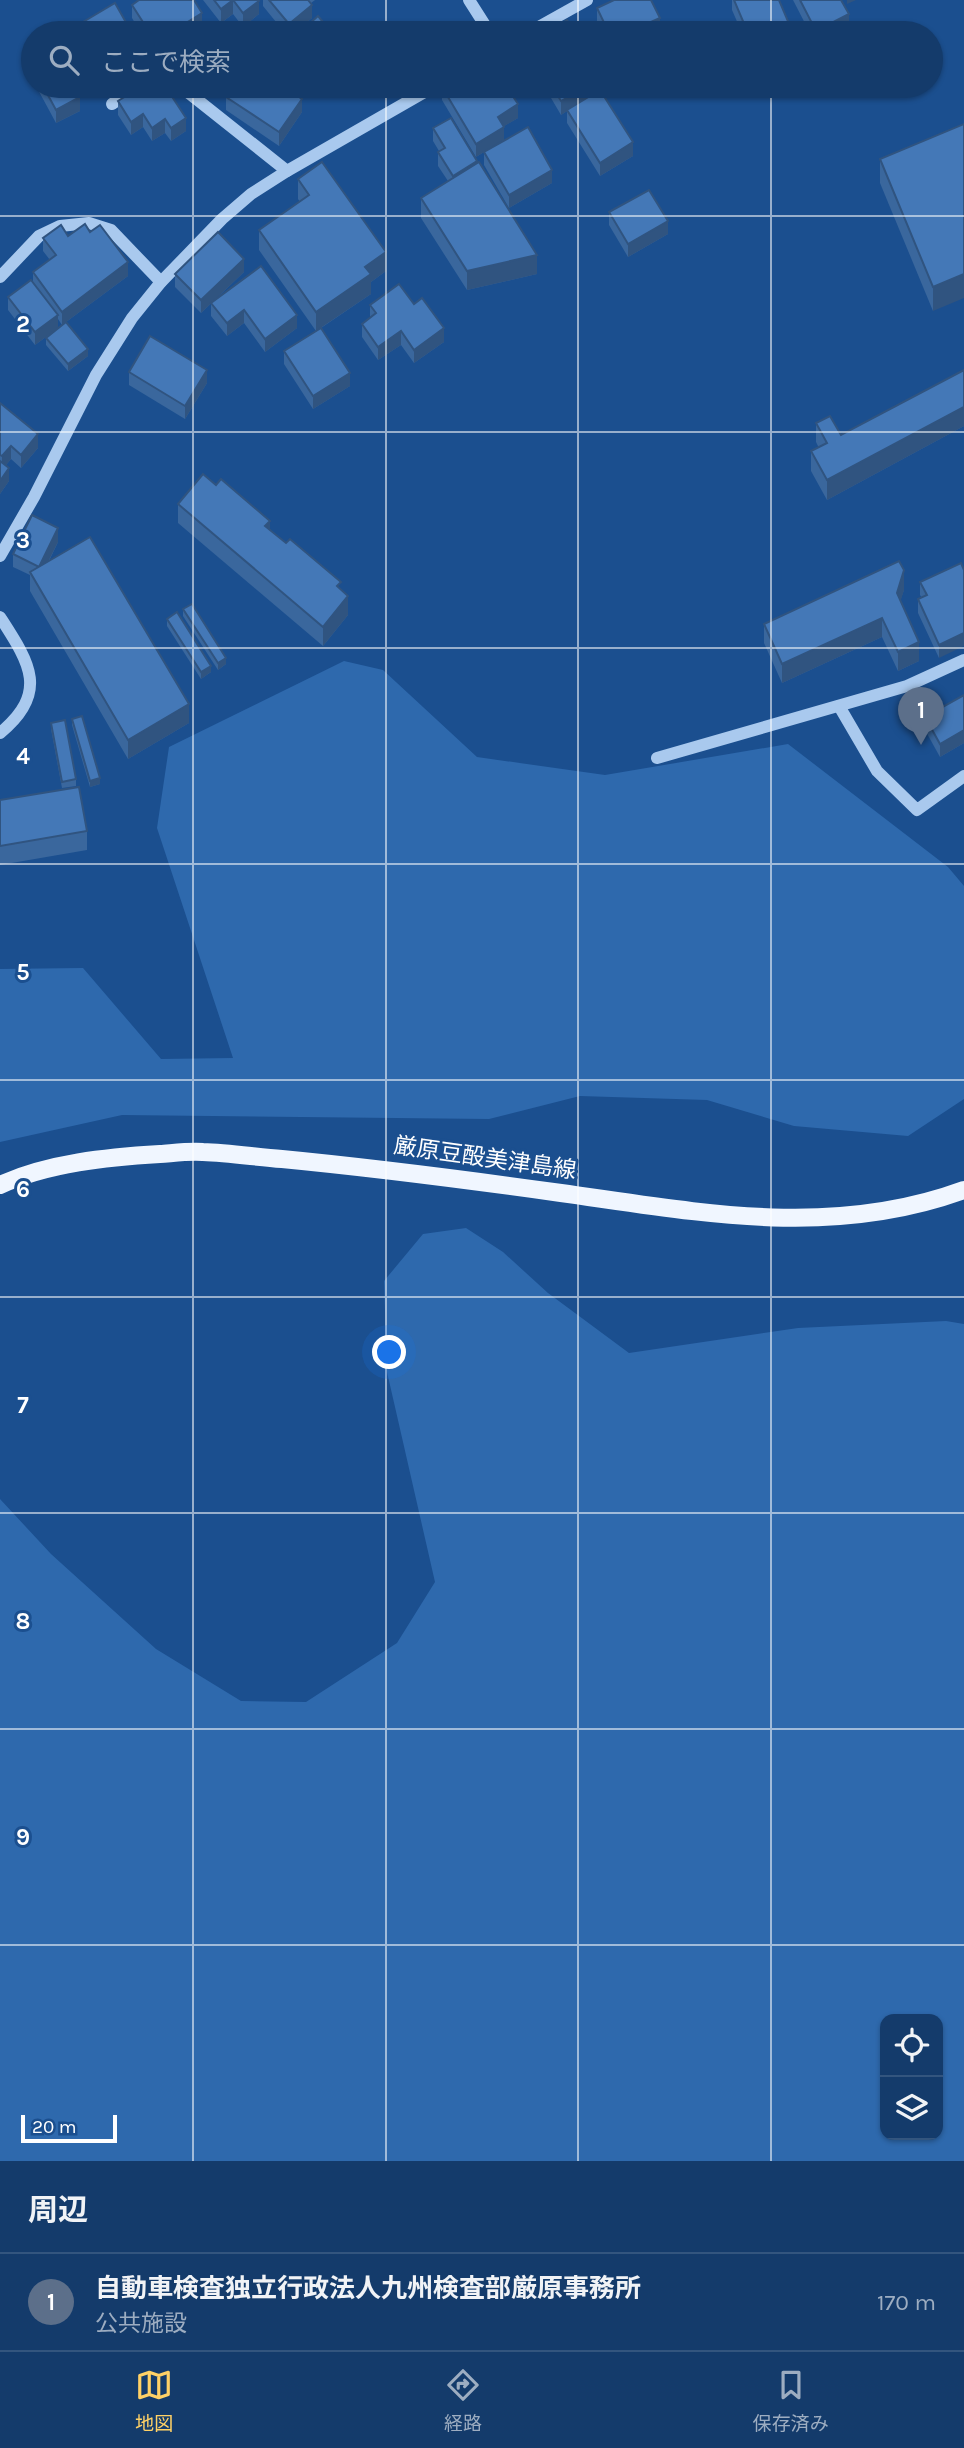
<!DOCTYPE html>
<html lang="ja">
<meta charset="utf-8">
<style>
:root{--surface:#143b6b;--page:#214673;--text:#f1f3f6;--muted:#9dadc1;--line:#33557e;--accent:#ffd166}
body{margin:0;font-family:Karla,"Noto Sans JP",sans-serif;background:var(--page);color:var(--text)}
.controls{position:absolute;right:21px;bottom:21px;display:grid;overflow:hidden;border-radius:14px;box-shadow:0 2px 5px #0004}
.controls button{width:63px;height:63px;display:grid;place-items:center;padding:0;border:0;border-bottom:2px solid var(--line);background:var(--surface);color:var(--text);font:35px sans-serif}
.scale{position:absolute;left:21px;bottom:18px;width:96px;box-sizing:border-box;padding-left:7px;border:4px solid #fff;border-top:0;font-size:19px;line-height:24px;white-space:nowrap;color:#fff;-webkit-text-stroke:5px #1b4f8f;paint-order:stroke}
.you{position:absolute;left:390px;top:1353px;width:24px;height:24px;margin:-18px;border:5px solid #fff;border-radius:50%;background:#1a73e8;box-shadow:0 0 0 10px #1a73e833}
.badge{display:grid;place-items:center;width:46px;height:46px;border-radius:50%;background:var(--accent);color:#fff;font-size:23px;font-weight:700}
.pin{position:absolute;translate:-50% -58px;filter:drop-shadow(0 2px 4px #0008)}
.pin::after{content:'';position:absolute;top:37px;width:24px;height:21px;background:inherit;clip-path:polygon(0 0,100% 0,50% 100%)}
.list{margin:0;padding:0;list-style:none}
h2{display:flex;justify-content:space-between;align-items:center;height:91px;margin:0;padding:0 28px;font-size:30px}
h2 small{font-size:23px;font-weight:400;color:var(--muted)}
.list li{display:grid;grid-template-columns:46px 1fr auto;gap:21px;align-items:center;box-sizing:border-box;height:98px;padding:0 28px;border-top:2px solid var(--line)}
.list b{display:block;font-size:26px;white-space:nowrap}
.list p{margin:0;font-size:23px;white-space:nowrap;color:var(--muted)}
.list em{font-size:23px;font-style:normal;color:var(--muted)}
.icon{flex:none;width:38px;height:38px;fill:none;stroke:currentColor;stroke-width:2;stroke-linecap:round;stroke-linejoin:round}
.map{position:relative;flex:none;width:964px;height:2161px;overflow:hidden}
.search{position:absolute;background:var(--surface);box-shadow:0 2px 5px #0004;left:21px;right:21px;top:21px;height:77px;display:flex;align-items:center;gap:18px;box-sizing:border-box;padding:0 24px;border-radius:38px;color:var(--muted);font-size:26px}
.sheet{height:189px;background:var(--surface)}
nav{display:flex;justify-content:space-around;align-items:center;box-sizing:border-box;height:98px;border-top:2px solid var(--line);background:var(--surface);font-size:19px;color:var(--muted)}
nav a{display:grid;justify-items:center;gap:4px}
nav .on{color:var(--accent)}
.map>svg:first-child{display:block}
</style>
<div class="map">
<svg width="964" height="2161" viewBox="0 0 964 2161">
<rect width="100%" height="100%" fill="#1b4f8f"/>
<g fill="#2e69ad" fill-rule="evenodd">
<path d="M344,661L383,670L477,757L605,775L788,744L948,867L964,886V1099L908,1136L794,1126L707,1100L580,1096L489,1119L122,1115L0,1142V969L83,968L161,1059L233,1058L157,828L169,747Z"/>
<path d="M466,1228L503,1252L548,1293L629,1353L798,1328L946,1321L964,1324V2161H0V1499L51,1554L156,1649L241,1701L306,1702L397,1643L435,1582L387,1372L384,1281L423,1234ZM885,2019H938V2135H885Z"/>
</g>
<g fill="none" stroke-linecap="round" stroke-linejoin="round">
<g stroke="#a9c9ee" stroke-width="12">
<path d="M469,0L490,33"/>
<path d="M528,33L587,0"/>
<path d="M180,86L287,171"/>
<path d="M112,104L138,86"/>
<path d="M0,277L39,236L60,226L89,223L111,230L161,282"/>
<path d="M0,556L34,497L96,375L132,318L161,282L222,219L251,194L287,171L435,86"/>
<path d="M0,617C29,662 50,692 0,733"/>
<path d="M839,706L877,771L917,810L964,776"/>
<path d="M657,758L907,686L964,660"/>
</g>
<path stroke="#f0f6ff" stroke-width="18" d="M0,1185C48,1163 108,1157 160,1154C174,1153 189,1151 203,1152C229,1153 256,1157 282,1159C375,1168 468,1180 561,1193C697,1212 831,1239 964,1190"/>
</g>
<g fill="#3a679d">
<path d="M203,0H258L259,14L243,27L233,14L221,23Z"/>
<path d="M263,0H315L311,3L312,18L294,33H285L263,6Z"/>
<path d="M732,0H779L793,33H742L732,10Z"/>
<path d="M793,0H841L849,28L838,33H810Z"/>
<path d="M132,5L202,27L191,33H141L132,18Z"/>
<path d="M597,8L660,31L654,33H603L597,21Z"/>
<path d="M83,22L132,33H83Z"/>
<path d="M33,57V80L29,72V59Z"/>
<path d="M36,86H79V94H78L80,111L56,123Z"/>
<path d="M142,86L186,131L171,141L165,133L152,141L143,127L131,135L118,115V101Z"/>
<path d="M205,86H227L213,97Z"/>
<path d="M234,86H285L284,87L302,112L279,146L226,110V97Z"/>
<path d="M544,86H601V90L600,91L633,156L600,176L567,123V111L561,115Z"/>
<path d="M442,87L518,118L504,126V140L552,183L509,208L484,165V152L476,157L442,100Z"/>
<path d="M964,124L933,311L880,183V159Z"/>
<path d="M433,128L477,163L537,274L467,290L421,218V198L448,181L438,166V152L439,151L433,141Z"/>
<path d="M298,179L386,271L371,282V294L321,328L350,386L313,409L284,364V351L316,331L259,250V230L300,202L298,199Z"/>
<path d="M609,212L668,234L628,257L609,225Z"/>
<path d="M90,232L128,276L62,325L58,319V328L35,345L8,310V297L33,282V272L50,260L43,251V238L68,236Z"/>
<path d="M244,272L201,313L175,287V274Z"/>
<path d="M211,303L297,315V328L265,352L244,323L227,336L211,316Z"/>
<path d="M414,304L444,342L414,363L401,345L378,360L362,337V324L370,318V305Z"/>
<path d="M46,338L88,356L68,371L46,345Z"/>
<path d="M964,370V426L827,500L811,471V451L819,448L816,442V423L841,435Z"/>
<path d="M129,372L207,383L185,419L129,385Z"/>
<path d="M0,403L38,448L21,468L11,459L6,465L9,481L0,494Z"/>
<path d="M178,504L270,530L341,590L348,615L323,646L178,523Z"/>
<path d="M58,542L49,561L189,723L128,759L30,591V575L13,567V554Z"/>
<path d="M961,563L939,658L918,613V599L922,598L920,595V582Z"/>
<path d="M904,590L900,601L919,661L898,671L882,637L782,683L764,643V624Z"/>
<path d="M183,609L226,664L218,670L183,616Z"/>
<path d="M167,619L211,672L201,679L167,626Z"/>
<path d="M964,695V743L940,757L925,730V717Z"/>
<path d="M72,719L100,784L90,787L72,725Z"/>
<path d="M51,723L76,779V786L62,788L51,729Z"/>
<path d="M0,800L87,831V850L0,865Z"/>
</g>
<g fill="#305480">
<path d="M233,0V14L221,23V9Z"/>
<path d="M847,0H856L847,4Z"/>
<path d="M259,1V14L243,27V13Z"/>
<path d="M312,5V18L294,33H289V24Z"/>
<path d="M202,13V27L191,33H170Z"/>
<path d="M849,14V28L838,33H816V31Z"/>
<path d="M660,18V31L654,33H626Z"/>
<path d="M73,86H79V94L73,97Z"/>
<path d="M213,86H227L213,97Z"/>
<path d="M587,86H601V90L561,115V101Z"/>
<path d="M80,97V111L56,123V110Z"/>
<path d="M302,99V112L279,146V132Z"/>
<path d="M518,104V118L498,130V117Z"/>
<path d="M143,114V127L131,135V122Z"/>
<path d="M186,118V131L171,141V128Z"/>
<path d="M165,119V133L152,141V128Z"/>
<path d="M504,127V140L476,157V144Z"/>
<path d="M633,142V156L600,176V163Z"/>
<path d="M477,161V174L453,189V176Z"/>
<path d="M552,170V183L509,208V195Z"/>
<path d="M668,221V234L628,257V244Z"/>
<path d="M386,252V271L371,282V294L316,331V312L365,267Z"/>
<path d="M537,255V274L467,290V271Z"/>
<path d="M244,259V272L201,313V300Z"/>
<path d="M128,262V276L62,325V312Z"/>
<path d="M964,274V298L933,311V287Z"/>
<path d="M244,310V323L227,336V323Z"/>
<path d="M58,315V328L35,345V332Z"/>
<path d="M297,315V328L265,352V339Z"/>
<path d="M444,328V342L414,363V350Z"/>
<path d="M401,331V345L378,360V347Z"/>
<path d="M88,349V356L68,371V364Z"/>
<path d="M207,370V383L185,419V406Z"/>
<path d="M350,373V386L313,409V396Z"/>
<path d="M964,407V426L827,500V480Z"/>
<path d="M38,434V448L21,468V455Z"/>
<path d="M11,446V459L2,470V456Z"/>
<path d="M9,468V481L0,494V481Z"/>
<path d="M270,521V540L265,526Z"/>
<path d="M58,528V542L39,580V567Z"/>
<path d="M904,570V590L897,613V593Z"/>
<path d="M348,596V615L323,646V627Z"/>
<path d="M882,618V637L782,683V664Z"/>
<path d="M964,633V646L939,658V645Z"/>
<path d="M919,642V661L898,671V652Z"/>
<path d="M226,658V664L218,670V663Z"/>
<path d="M211,666V672L201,679V672Z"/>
<path d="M189,704V723L128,759V740Z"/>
<path d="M964,730V743L940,757V744Z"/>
<path d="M100,778V784L90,787V781Z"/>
</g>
<g fill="#4478b7" stroke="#305480" stroke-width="2">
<path d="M139,0H194L202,13L170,33H150L132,5Z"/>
<path d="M214,0H258L259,1L243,13L233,0L221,9Z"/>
<path d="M269,0H308L312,5L289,24Z"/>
<path d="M614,0H651L660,18L626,33H609L597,8Z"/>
<path d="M734,0H779L793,33H748Z"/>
<path d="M800,0H841L849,14L816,31Z"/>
<path d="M115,3L132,33H90L83,22Z"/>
<path d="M318,16L328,28L321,33H299Z"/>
<path d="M567,20L575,33H545Z"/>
<path d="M218,29L221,33H213Z"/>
<path d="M33,57V66L29,59Z"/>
<path d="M43,86H74L80,97L56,110Z"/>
<path d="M142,86H165L186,118L171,128L165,119L152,128L143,114L131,122L118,101Z"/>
<path d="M234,86H282L302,99L279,132L226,97Z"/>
<path d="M444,86H506L518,104L498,117L504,127L476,144L442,87Z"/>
<path d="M552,86H587L561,101Z"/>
<path d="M600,90L633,142L600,163L567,110Z"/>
<path d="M451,118L477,161L453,176L438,152L445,148L433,128Z"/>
<path d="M964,124V274L933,287L880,159Z"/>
<path d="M528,127L552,170L509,195L484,152Z"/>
<path d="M322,162L386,252L365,267L371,274L316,312L259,230L309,195L298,179Z"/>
<path d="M479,162L537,255L467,271L421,198Z"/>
<path d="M649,190L668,221L628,244L609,212Z"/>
<path d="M85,224L90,232L100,225L128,262L62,312L33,272L56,255L43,238L61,225L68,236Z"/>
<path d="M218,232L244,259L201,300L175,274Z"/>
<path d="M261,266L297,315L265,339L244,310L227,323L211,303Z"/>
<path d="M31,280L58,315L35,332L8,297Z"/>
<path d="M399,284L414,304L422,298L444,328L414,350L401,331L378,347L362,324L376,313L370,305Z"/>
<path d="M66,322L88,349L68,364L46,338Z"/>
<path d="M321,328L350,373L313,396L284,351Z"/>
<path d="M150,336L207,370L185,406L129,372Z"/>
<path d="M964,370V407L827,480L811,451L827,443L816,423L830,416L841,435Z"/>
<path d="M0,403L38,434L21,455L11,446L2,456L0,455Z"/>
<path d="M0,461L9,468L0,481Z"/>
<path d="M203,474L216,485L221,479L270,521L265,526L286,543L290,539L341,582L337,586L348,596L323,627L178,504Z"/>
<path d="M32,515L58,528L39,567L13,554Z"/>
<path d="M90,537L189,704L128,740L30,572Z"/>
<path d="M899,561L904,570L897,593L919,642L898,652L882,618L782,664L764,624Z"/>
<path d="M961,563L964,570V633L939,645L918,599L927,595L920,582Z"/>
<path d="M192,604L226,658L218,663L183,609Z"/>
<path d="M177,612L211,666L201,672L167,619Z"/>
<path d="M964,695V730L940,744L925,717Z"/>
<path d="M82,716L100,778L90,781L72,719Z"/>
<path d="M65,720L76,779L62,782L51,723Z"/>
<path d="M79,787L87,831L0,846V800Z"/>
</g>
<path fill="none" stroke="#fff" stroke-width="2" stroke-opacity="0.55" d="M193,0V33M386,0V33M578,0V33M771,0V33M193,86V2161M386,86V2161M578,86V2161M771,86V2161M0,216H964M0,432H964M0,648H964M0,864H964M0,1080H964M0,1297H964M0,1513H964M0,1729H964M0,1945H964"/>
<g text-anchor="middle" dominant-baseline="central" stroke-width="6" stroke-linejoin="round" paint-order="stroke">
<g font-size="23" fill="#fff" stroke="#1b4f8f">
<text transform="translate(485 1158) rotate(8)">厳原豆酘美津島線</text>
</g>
</g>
<g font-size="23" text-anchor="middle" font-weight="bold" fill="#fff" stroke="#1b4f8f" stroke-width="6" stroke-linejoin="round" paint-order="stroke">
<text x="23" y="332">2</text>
<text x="23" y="548">3</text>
<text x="23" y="764">4</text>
<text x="23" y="980">5</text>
<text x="23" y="1197">6</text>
<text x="23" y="1413">7</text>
<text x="23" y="1629">8</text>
<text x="23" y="1845">9</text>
</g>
</svg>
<div class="controls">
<button><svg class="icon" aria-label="locate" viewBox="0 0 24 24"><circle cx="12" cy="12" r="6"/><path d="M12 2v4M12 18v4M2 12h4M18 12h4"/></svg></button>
<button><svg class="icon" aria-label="layers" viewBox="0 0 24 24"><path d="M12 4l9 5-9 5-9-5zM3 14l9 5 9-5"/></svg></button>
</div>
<div class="scale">20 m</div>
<div class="you"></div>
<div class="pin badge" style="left:921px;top:745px;background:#5c6f8a">1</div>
<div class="search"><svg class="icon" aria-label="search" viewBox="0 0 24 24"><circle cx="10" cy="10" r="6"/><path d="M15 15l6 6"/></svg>ここで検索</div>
</div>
<section class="sheet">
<h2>周辺<small></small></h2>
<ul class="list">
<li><span class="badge" style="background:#5c6f8a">1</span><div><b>自動車検査独立行政法人九州検査部厳原事務所</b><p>公共施設</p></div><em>170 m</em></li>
</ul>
</section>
<nav>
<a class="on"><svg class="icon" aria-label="map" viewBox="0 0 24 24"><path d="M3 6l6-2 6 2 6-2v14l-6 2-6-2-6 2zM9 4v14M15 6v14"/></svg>地図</a>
<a><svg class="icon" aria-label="directions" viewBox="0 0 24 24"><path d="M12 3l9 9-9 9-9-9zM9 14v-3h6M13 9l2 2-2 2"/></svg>経路</a>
<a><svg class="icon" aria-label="saved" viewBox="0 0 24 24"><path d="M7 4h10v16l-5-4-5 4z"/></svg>保存済み</a>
</nav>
